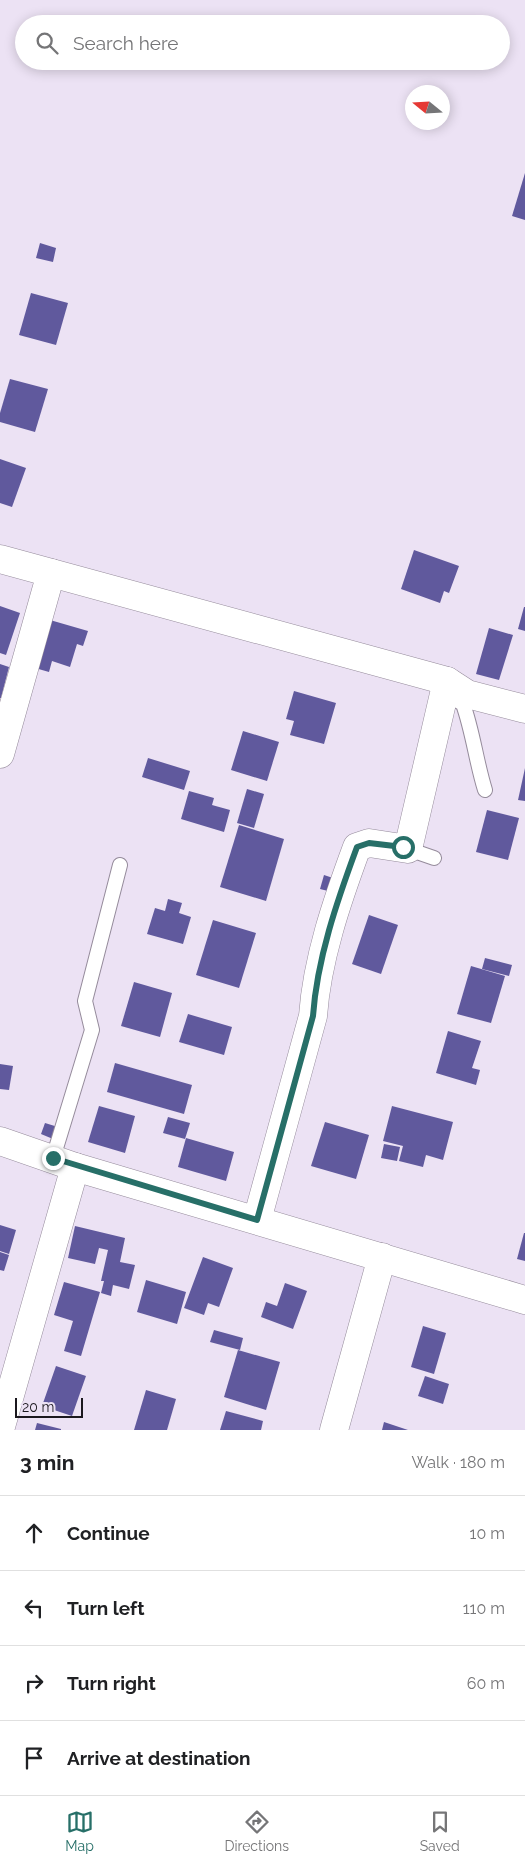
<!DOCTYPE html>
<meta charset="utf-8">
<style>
:root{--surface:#fff;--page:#f2f2f2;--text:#202124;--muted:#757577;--line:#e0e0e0;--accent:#276f68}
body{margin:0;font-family:Raleway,sans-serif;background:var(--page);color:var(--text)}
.compass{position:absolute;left:405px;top:85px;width:45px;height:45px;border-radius:50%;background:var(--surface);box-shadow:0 2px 12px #0003;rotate:288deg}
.scale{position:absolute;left:15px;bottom:12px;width:68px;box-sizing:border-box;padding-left:5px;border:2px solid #1b181e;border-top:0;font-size:14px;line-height:18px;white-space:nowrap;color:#1b181e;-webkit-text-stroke:4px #ece2f4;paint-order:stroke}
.stop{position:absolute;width:15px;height:15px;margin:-11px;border:4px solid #276f68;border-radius:50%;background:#fff}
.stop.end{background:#276f68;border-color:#fff;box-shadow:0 1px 5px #0008}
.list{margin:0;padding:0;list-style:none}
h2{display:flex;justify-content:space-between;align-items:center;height:65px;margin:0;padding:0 20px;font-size:21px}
h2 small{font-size:16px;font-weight:400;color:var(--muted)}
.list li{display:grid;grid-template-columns:32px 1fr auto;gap:15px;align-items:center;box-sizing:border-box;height:75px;padding:0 20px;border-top:1px solid var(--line)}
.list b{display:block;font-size:19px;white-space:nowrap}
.list em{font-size:16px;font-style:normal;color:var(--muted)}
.icon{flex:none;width:28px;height:28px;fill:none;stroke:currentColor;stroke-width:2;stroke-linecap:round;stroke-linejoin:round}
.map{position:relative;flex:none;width:525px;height:1430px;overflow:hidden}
.search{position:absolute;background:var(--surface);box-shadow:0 2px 12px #0003;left:15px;right:15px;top:15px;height:55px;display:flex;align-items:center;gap:12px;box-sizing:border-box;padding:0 18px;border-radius:28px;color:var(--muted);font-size:19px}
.sheet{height:365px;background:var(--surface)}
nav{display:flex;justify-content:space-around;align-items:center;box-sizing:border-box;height:70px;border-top:1px solid var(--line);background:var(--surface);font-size:14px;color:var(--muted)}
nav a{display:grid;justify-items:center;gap:2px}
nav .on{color:var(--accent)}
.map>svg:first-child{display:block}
</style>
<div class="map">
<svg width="525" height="1430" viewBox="0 0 525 1430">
<rect width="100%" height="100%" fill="#ece2f4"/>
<g fill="#60599d">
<path d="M525,173V220L512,216Z"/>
<path d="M40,243L56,248L53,262L36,258Z"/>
<path d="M31,293L68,303L56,345L19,335Z"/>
<path d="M10,379L48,389L35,432L0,422V413Z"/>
<path d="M0,459L26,468L12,507L0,503Z"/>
<path d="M414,550L459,566L449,593L444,591L440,603L401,589Z"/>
<path d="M0,606L20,613L6,655L0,653Z"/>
<path d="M524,607H525V631L518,629Z"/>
<path d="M50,620L88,631L83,646L77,644L70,667L52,661L49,672L35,668Z"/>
<path d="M489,628L513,635L499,680L476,674Z"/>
<path d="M0,664L9,667L1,698H0Z"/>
<path d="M294,691L336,703L324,744L290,735L294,721L286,719Z"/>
<path d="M243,731L279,742L267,781L231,770Z"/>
<path d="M148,758L190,771L184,790L142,777Z"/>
<path d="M525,768V801L518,800Z"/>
<path d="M247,789L264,794L254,828L237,823Z"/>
<path d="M189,791L214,798L212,805L230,810L224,832L181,819Z"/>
<path d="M487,810L519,818L508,860L476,852Z"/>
<path d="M239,825L284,839L266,901L220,887Z"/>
<path d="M324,875L336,879L332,892L320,889Z"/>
<path d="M168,899L182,903L179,913L191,917L183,944L147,934L155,908L165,911Z"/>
<path d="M369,915L398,925L381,974L352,964Z"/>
<path d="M213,920L256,933L239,988L196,975Z"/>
<path d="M485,958L512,965L509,976L482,969Z"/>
<path d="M471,966L505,976L491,1023L457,1014Z"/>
<path d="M134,982L172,993L160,1037L121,1026Z"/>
<path d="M188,1014L232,1027L224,1055L179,1042Z"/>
<path d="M448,1031L481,1041L472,1068L480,1070L476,1085L436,1073Z"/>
<path d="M115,1063L192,1085L184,1114L107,1092Z"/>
<path d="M0,1064L13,1066L9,1090L0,1089Z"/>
<path d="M99,1106L135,1116L125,1153L88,1142Z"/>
<path d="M392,1106L453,1122L443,1160L426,1155L423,1167L399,1161L403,1146L383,1141Z"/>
<path d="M168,1117L190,1123L185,1139L163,1133Z"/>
<path d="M325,1122L369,1135L356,1179L311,1166Z"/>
<path d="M45,1123L58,1127L53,1139L41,1134Z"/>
<path d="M186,1138L234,1152L226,1181L178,1167Z"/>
<path d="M384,1144L400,1147L397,1161L381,1158Z"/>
<path d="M0,1225L16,1230L9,1254L0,1251Z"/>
<path d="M75,1226L125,1238L120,1262L135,1265L129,1289L113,1285L111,1296L101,1293L104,1281H101L108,1250L99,1248L95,1264L68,1258Z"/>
<path d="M524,1233H525V1261L517,1259Z"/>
<path d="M0,1252L9,1255L4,1271L0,1270Z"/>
<path d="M203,1257L233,1268L219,1307L208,1303L204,1315L184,1308Z"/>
<path d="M146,1280L186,1292L177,1324L137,1312Z"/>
<path d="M64,1282L100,1292L81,1356L64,1351L73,1321L54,1315Z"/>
<path d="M285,1283L307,1291L293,1329L261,1317L266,1302L277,1306Z"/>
<path d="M423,1326L446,1333L434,1374L411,1367Z"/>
<path d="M214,1330L243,1338L240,1350L210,1342Z"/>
<path d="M238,1350L280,1362L266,1410L224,1397Z"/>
<path d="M56,1366L86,1376L72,1416L42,1406Z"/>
<path d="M425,1376L449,1384L443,1404L418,1396Z"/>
<path d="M146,1390L176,1399L167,1430H134Z"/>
<path d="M226,1411L263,1421L261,1430H220Z"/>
<path d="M384,1422L408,1430H382Z"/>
<path d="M37,1423L61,1429V1430H35Z"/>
</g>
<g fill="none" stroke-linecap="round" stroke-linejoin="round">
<g stroke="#958b9b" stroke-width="16">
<g id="lane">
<path d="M451,697L463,704C473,732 476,761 485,790"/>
<path d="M408,849L434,858"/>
<path d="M53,1158L92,1030L85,1001L120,865"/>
</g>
</g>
<g stroke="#958b9b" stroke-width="29">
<g id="street">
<path d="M0,559L447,681L467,694L525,709"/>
<path d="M0,754L51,573"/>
<path d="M0,1141L75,1167L525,1300"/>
<path d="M257,1220L313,1016C317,959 337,901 357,847L369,843L408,849L447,681"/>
<path d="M0,1430L75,1167"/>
<path d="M334,1430L382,1257"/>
</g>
</g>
<use href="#lane" stroke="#fff" stroke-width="14"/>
<use href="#street" stroke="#fff" stroke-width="28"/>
</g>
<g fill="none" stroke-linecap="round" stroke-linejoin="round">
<path stroke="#276f68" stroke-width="6" d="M53,1158L257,1220L313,1016C317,959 337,901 357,847L369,843L403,847"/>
</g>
</svg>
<svg class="compass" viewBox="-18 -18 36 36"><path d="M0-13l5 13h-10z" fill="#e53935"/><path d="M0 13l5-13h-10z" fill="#757577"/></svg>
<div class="scale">20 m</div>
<div class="stop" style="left:403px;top:847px"></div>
<div class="stop end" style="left:53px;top:1158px"></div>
<div class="search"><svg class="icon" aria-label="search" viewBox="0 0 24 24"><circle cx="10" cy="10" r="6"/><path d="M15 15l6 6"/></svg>Search here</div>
</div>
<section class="sheet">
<h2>3 min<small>Walk · 180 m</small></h2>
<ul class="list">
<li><svg class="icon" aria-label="ahead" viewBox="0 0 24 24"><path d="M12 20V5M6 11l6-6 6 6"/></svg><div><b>Continue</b></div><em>10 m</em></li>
<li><svg class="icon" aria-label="left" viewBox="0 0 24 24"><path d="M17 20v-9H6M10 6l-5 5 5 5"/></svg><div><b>Turn left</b></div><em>110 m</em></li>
<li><svg class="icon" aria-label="right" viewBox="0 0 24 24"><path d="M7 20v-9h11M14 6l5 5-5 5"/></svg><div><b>Turn right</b></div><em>60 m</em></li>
<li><svg class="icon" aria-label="arrive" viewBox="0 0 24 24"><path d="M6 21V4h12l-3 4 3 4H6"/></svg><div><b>Arrive at destination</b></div></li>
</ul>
</section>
<nav>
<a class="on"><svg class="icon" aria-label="map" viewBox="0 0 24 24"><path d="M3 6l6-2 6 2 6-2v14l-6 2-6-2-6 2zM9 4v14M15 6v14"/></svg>Map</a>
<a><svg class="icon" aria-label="directions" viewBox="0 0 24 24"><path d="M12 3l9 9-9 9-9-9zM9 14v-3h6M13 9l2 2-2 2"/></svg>Directions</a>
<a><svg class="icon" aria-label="saved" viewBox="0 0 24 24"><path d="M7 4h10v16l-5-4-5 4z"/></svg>Saved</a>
</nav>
